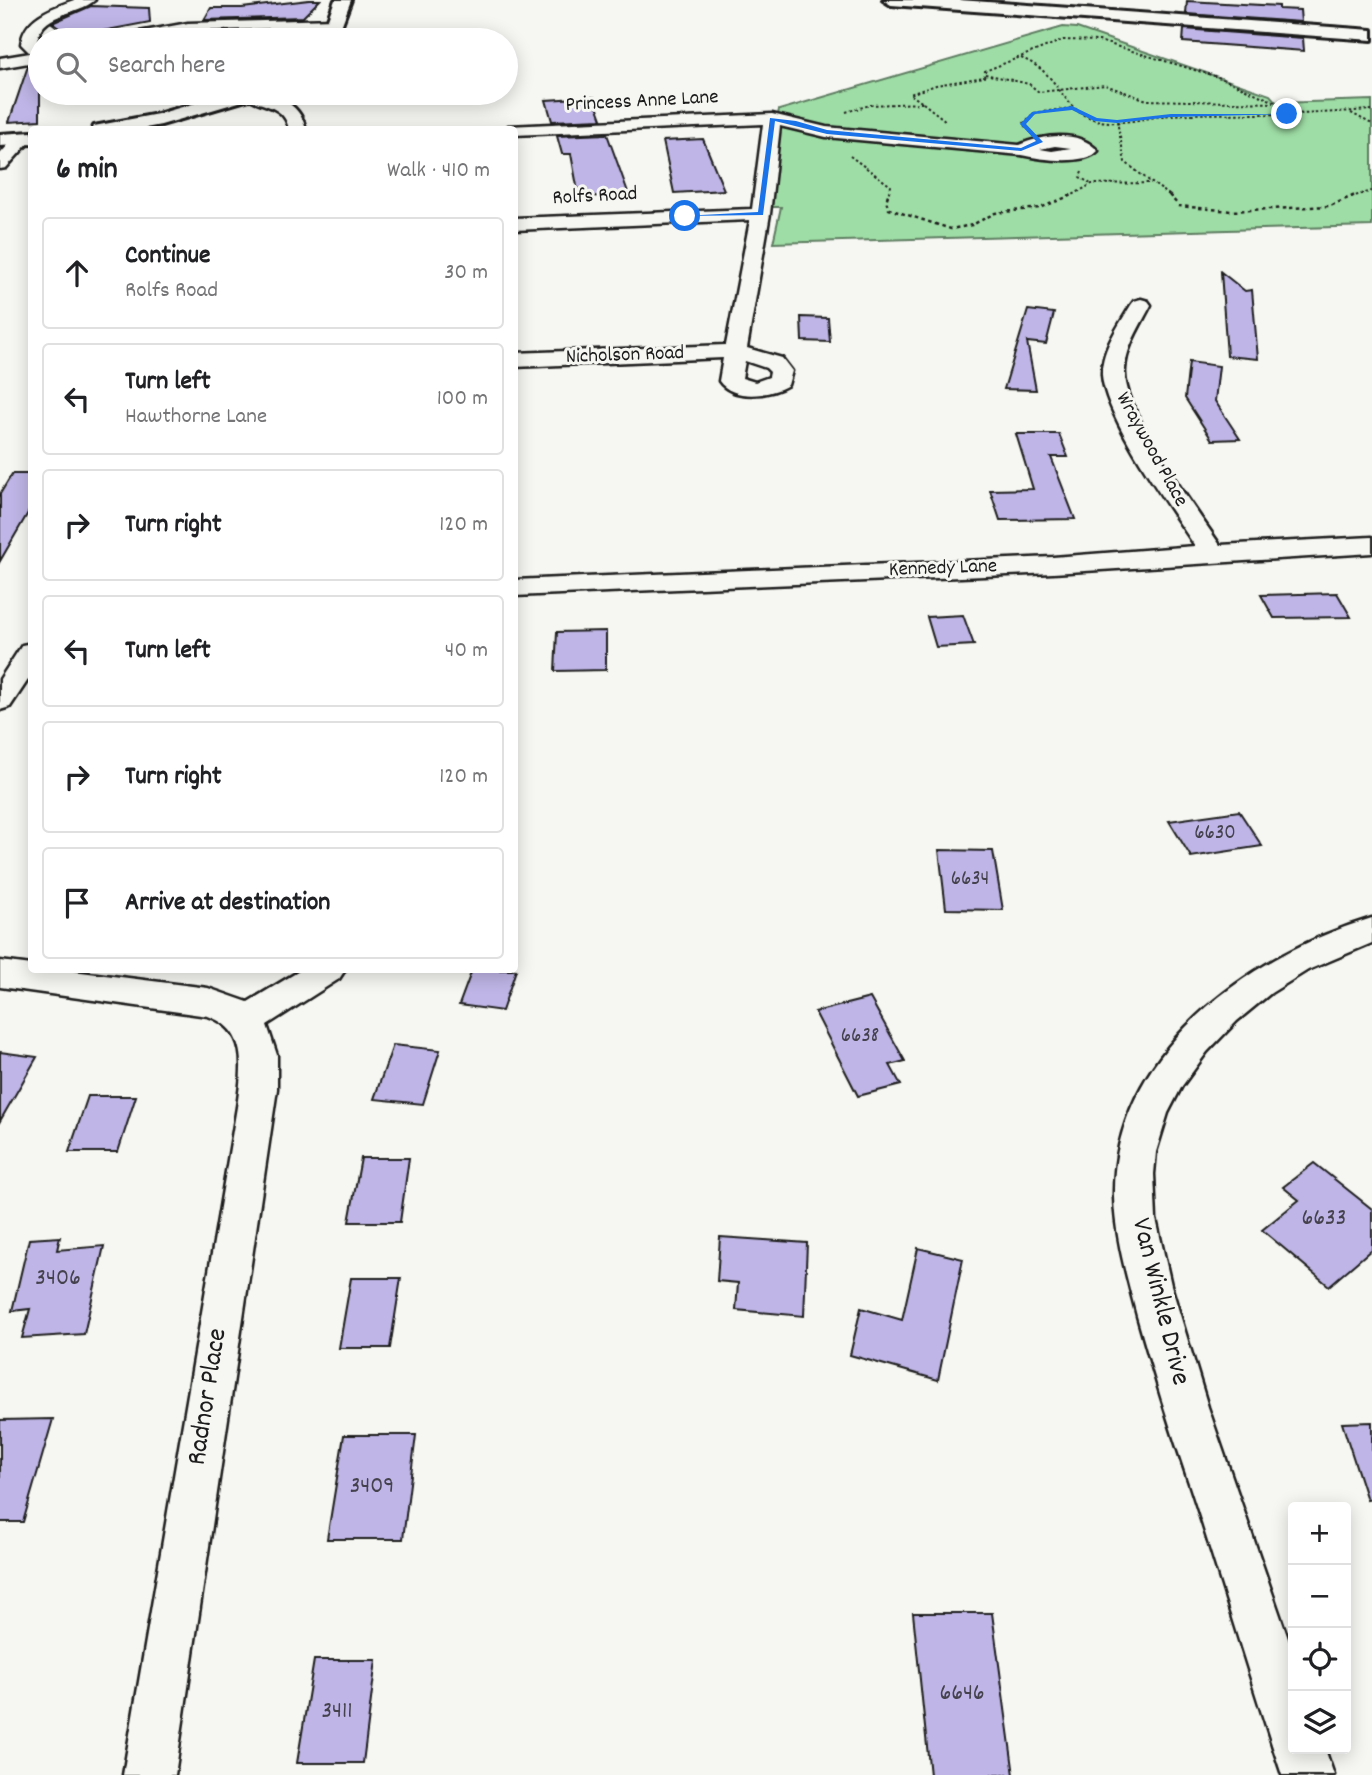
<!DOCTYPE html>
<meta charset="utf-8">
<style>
:root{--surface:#fff;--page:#f2f2f2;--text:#202124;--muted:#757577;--line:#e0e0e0}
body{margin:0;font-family:Dekko,sans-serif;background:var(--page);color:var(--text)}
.controls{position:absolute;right:21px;bottom:21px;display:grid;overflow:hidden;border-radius:7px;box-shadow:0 4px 18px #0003}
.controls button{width:63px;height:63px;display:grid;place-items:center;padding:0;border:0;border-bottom:2px solid var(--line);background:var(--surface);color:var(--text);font:35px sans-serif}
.stop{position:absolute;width:21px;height:21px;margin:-16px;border:5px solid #1a73e8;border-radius:50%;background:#fff}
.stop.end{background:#1a73e8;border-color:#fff;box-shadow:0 2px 7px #0008}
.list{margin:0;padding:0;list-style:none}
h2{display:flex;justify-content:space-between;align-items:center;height:91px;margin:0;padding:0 28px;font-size:30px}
h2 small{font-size:23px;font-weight:400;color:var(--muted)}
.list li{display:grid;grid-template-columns:46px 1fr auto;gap:21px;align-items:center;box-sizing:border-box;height:112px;margin:0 14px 14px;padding:0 14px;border:2px solid var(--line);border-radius:7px}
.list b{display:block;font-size:26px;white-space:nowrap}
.list p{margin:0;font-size:23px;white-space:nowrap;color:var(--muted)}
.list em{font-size:23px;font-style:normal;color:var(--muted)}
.icon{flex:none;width:38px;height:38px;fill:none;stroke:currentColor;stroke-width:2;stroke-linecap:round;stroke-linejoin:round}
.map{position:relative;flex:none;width:1372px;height:1775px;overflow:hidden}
.search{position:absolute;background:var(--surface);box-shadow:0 4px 18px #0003;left:28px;top:28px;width:490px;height:77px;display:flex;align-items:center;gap:18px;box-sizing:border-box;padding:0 24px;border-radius:38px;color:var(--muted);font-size:26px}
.panel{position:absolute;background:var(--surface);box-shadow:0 4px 18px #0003;left:28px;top:126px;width:490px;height:847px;border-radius:7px}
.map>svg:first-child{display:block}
</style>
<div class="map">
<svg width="1372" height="1775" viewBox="0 0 1372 1775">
<rect width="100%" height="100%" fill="#f6f6f2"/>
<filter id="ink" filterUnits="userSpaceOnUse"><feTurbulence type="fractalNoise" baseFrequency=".0143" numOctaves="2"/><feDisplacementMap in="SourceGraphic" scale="14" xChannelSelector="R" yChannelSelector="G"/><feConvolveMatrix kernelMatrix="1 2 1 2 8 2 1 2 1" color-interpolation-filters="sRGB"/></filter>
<g filter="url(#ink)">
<path fill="#9edda5" stroke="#5d7c60" stroke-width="2" d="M1063,27L1077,28L1270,95L1277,103L1372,100V226L773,243L781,207H754L779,110Z"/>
<g fill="#bfb5e6" stroke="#1c1c1c" stroke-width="2">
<path d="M309,0H320L303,17L204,20L211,8H242Z"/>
<path d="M1187,1L1279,6V9L1300,10L1301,22L1186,14Z"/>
<path d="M91,6L149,8L150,22L71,37L52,23Z"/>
<path d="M1184,29L1303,38L1304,51L1183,42Z"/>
<path d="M291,30L281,40H192L196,33Z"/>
<path d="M40,64V120L9,122L28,66Z"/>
<path d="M594,97L602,119L552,121L546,100Z"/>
<path d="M607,134L629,195L579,197L571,154H562L557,136Z"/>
<path d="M703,139L724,190L674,193L663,141Z"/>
<path d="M1221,272L1245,291L1252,290L1258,359L1227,356Z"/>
<path d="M1028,310L1054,313L1046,344L1027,342L1036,390L1004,389Z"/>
<path d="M801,317L828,318L830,342L802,341Z"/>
<path d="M1189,362L1219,366L1215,401L1240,439L1212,440L1185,398Z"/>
<path d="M1016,434H1059L1068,457H1051L1075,519L1000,520L990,490L1033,489Z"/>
<path d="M12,474H32V506L0,561V494Z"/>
<path d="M1337,593L1351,617L1274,618L1261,595Z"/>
<path d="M963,615L974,645L936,647L927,617Z"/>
<path d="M606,631V670L555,671L557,632Z"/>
<path d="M1239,811L1262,846L1191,857L1169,821Z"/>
<path d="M939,850L993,851L1003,910L946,909Z"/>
<path d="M472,970H516L502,1011L459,1005Z"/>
<path d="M870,998L905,1061L890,1065L901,1085L858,1096L815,1012Z"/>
<path d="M393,1045L440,1050L423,1104L374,1099Z"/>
<path d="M0,1052L37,1057L0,1121Z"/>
<path d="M88,1096H136L118,1152H69Z"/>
<path d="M361,1158H409L400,1222H349Z"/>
<path d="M1314,1163L1372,1209V1249L1329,1286L1262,1230L1299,1200L1283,1187Z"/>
<path d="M60,1237L57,1250L104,1246L84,1334L22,1338L30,1309L12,1311L29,1239Z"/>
<path d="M720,1237L807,1243L804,1316L736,1310L738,1283L717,1281Z"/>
<path d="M918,1248L963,1259L938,1380L850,1355L861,1308L902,1320Z"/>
<path d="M351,1278H401L390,1348H339Z"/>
<path d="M53,1419L23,1522H0V1420Z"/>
<path d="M1372,1422V1499L1367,1500L1342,1423Z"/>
<path d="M344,1435H416L403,1539H327Z"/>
<path d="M913,1613H992L1014,1775H930Z"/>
<path d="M314,1660H376L363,1763H297Z"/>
</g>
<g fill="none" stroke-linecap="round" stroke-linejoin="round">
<g stroke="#1c1c1c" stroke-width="5">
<g id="minor">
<path d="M74,0H95C77,16 39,12 37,43L40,47V61L0,68V58L30,53L21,44C24,17 52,8 74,0Z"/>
<path d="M335,19L342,23L340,26L188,31L140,40H110L117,36L188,23Z"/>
<path d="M241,93C268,92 300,98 306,130H289C285,102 256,108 241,93Z"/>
<path d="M772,114L826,127L1019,145C1042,135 1079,129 1098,151C1083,166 1040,159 1021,155L826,137L780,126L770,214L747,348L782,358L792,371L788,385C770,396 733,401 719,381L723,358L514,367V353L726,345L750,220L514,230V218L752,209L763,124L514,135V130H506L508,126ZM1055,146L1071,148L1052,151L1040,149ZM745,361L766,368L770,372L769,377L755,382L742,378Z"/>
<path d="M23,134L32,139L6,168L0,169V154L17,135Z"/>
<path d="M1141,299L1148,301L1151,305C1141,325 1126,346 1125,370C1122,411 1195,508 1220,545L1372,537V553L1053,573L514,596V580L1053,557L1195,546C1170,508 1105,418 1102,375C1101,350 1119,325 1131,305L1134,301Z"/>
<path d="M32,643V674L10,707L0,710V679L22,645Z"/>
<path d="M1372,918V943L1308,970L1271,993L1237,1021L1207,1052L1182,1086L1168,1113L1156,1152L1154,1174L1156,1219L1171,1285L1208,1407L1293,1653V1749H1325L1334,1775H1282C1250,1679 1221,1580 1189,1483C1170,1428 1153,1372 1137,1316C1127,1277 1115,1237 1114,1197C1111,1053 1249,955 1372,918Z"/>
<path d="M0,961L32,965V970H65L208,988L248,1002L301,970H345L339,979L267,1025L277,1055V1089L175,1775H123L237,1107C242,1070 250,1031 208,1016L0,987Z"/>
</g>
</g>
<g stroke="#1c1c1c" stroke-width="6">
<path id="tertiary" d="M883,0H959L1372,30V40L891,5Z"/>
</g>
<g stroke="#1c1c1c" stroke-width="6">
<g id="secondary">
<path d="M335,0H351L336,40H320Z"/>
<path d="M230,93H258L256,97L161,125L135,130H92L94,126L158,114Z"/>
<path d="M32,132V144L0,146V134Z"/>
</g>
</g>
<g stroke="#1c1c1c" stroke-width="2" stroke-dasharray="2.5 2.5" stroke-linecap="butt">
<path d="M1021,58C1060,73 1059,104 1088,117C1115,129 1144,117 1172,115C1214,112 1257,115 1300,114"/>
<path d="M985,74L1029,84L1039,92L1105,85L1147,100L1274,103"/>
<path d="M923,103L946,121"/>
<path d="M846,112L870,105L923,103L910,94L936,85L984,77L985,71L1063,40L1099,41L1221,78L1302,114L1372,110"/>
<path d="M1351,113L1372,124"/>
<path d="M1117,121L1125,162L1152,183"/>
<path d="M1026,127L1023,124L1034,113L1072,108"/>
<path d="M850,156L891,186L887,197"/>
<path d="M1082,172L1080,177L1091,184"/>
<path d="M1069,197L1092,184L1152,183L1172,197"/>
<path d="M1351,197L1372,191"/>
</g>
<g stroke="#1c1c1c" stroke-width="2.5" stroke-dasharray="3.5 3.5" stroke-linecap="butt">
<path d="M888,195L886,201L889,209L951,229L972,225L995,213L1040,208L1072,195"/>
<path d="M1169,195L1179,206L1231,211L1330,206L1355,195"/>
</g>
<use href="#minor" fill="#f6f6f2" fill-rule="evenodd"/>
<use href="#tertiary" fill="#f6f6f2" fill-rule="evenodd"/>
<use href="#secondary" fill="#f6f6f2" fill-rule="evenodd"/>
</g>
</g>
<path fill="#1a73e8" d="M1072,106L1097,118L1117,120L1171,114H1290L1171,117L1117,123L1094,121L1072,110L1035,114L1026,124L1043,142L1021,151L827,134L775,121L763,215L682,216L758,212L770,118L796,121L827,130L1021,148L1036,141L1020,124L1032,112Z"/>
<g text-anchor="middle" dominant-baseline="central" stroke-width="6" stroke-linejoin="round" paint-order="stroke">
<g font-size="21" fill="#1c1c1c" stroke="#f6f6f2">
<text transform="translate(642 102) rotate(-3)">Princess Anne Lane</text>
<text transform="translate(595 197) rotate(-3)">Rolfs Road</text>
<text transform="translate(625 356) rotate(-2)">Nicholson Road</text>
<text transform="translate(1151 450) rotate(61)">Wraywood Place</text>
<text transform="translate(943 569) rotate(-2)">Kennedy Lane</text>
</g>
<g font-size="21" fill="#45424e">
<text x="1215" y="834">6630</text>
<text x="970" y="880">6634</text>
<text x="860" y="1037">6638</text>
</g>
<g font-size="24" fill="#45424e">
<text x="1324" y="1219">6633</text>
<text x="58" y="1279">3406</text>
<text x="372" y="1487">3409</text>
<text x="962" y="1694">6646</text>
<text x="337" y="1712">3411</text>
</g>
<g font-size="28" fill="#1c1c1c" stroke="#f6f6f2">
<text transform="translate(1159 1302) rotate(76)">Van Winkle Drive</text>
<text transform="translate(209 1397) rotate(-81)">Radnor Place</text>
</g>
</g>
</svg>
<div class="controls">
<button>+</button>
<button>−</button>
<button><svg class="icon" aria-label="locate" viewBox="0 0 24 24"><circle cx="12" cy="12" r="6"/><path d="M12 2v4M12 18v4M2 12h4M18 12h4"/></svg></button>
<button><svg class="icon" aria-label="layers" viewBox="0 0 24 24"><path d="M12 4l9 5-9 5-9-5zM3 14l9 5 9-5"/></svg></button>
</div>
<div class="stop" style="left:685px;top:216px"></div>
<div class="stop end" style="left:1287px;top:114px"></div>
<div class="search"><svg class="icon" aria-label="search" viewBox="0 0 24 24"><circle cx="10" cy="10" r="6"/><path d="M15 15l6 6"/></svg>Search here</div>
<section class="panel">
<h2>6 min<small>Walk · 410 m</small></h2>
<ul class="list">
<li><svg class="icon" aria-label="ahead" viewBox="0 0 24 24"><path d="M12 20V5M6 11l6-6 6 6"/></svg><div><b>Continue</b><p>Rolfs Road</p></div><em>30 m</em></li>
<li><svg class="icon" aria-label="left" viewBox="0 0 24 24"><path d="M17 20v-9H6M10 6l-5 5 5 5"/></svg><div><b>Turn left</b><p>Hawthorne Lane</p></div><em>100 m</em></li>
<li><svg class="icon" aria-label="right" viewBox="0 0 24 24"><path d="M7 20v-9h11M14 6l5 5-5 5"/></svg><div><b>Turn right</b></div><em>120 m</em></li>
<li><svg class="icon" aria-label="left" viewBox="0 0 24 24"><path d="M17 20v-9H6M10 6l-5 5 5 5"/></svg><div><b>Turn left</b></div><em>40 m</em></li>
<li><svg class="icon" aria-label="right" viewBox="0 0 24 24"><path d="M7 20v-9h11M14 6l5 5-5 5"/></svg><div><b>Turn right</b></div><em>120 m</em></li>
<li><svg class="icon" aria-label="arrive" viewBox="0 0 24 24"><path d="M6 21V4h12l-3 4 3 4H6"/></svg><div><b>Arrive at destination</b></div></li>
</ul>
</section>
</div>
